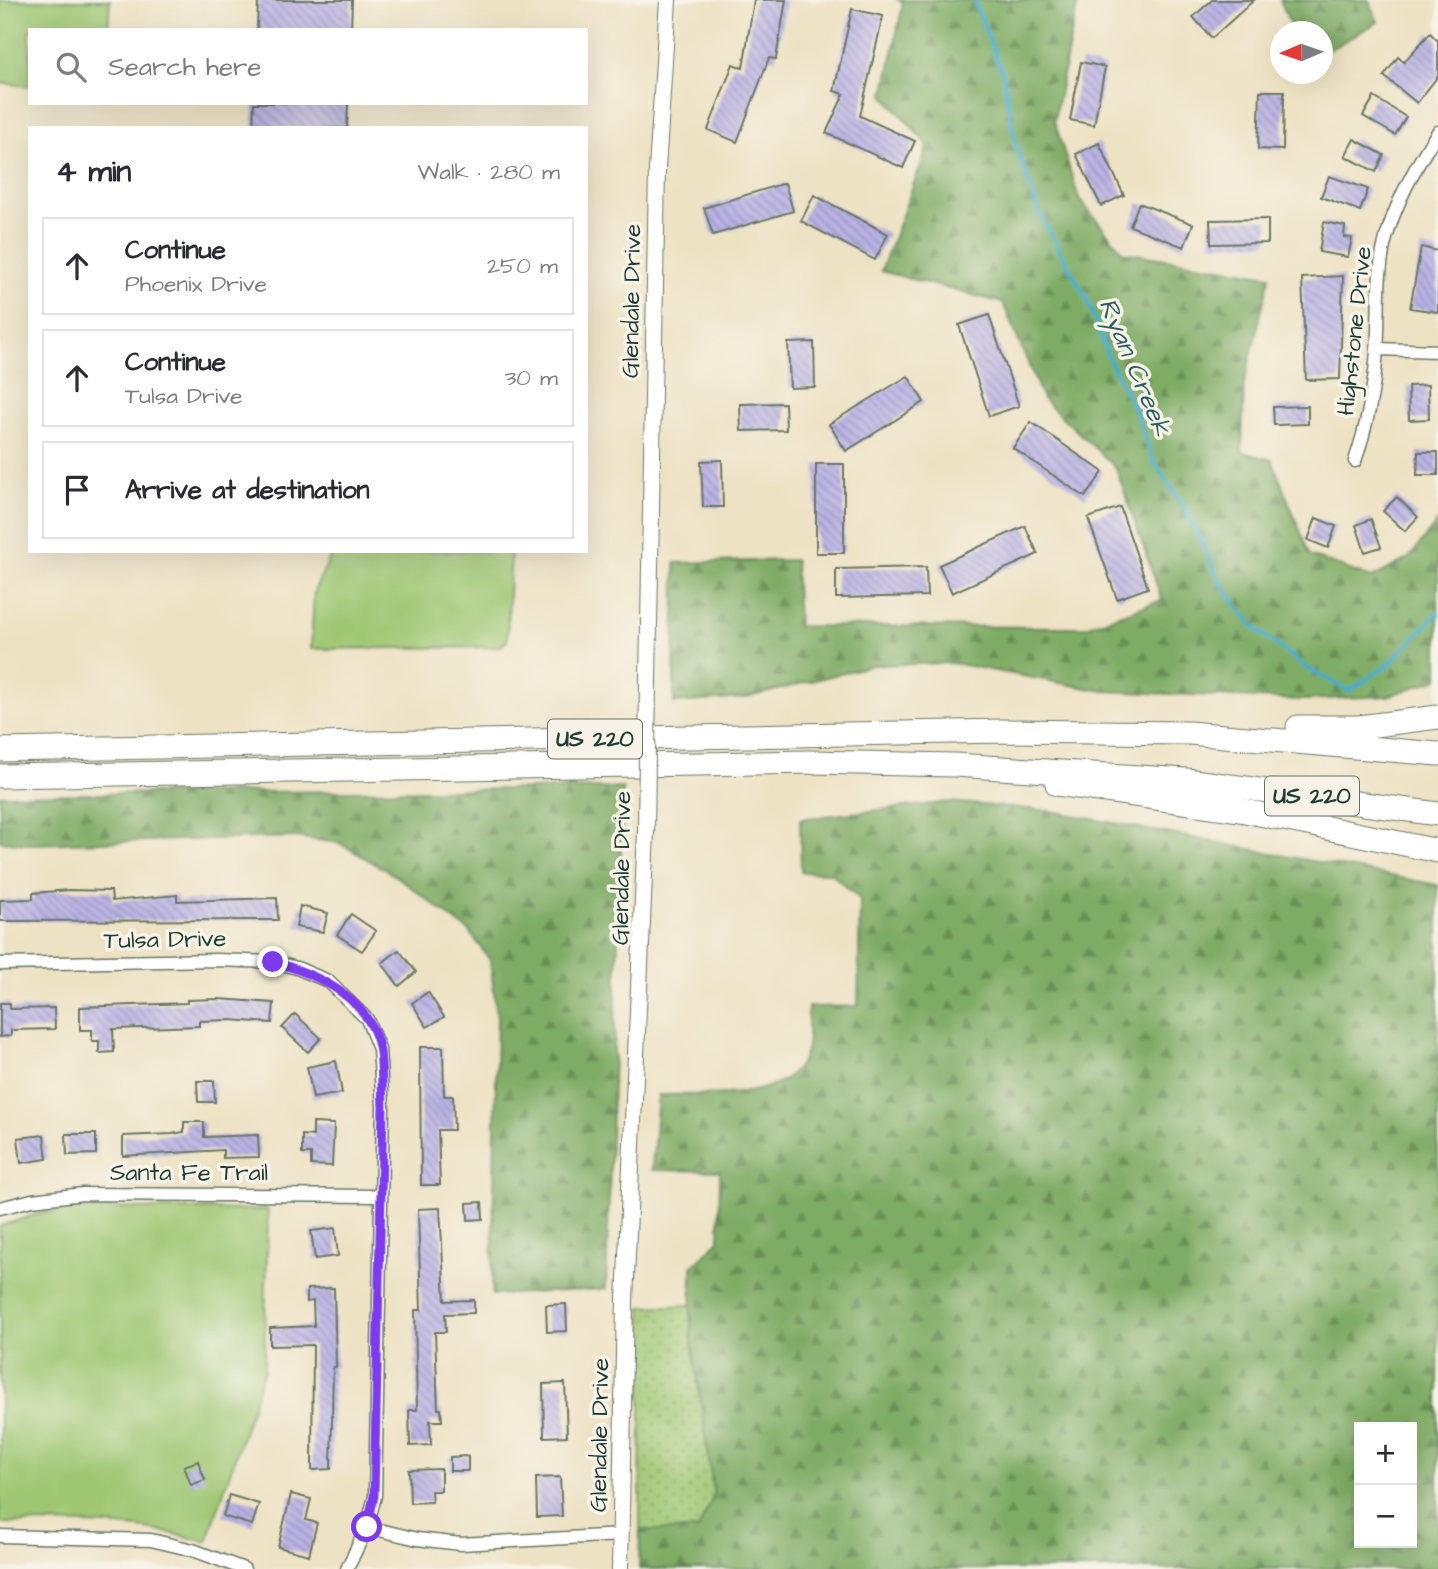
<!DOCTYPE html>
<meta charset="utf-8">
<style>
:root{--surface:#fff;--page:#f7f7f7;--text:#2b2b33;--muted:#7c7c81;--line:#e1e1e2}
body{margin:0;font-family:"Architects Daughter",sans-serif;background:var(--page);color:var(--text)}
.controls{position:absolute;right:21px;bottom:21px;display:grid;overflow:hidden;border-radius:0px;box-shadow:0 7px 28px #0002}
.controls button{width:63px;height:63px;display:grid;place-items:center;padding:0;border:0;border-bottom:2px solid var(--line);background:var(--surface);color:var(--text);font:35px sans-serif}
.compass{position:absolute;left:1270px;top:21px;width:63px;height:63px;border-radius:50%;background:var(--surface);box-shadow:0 7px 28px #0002;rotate:268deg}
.stop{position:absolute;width:21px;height:21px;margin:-16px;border:5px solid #7c3aed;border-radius:50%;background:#fff}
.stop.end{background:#7c3aed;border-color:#fff;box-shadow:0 2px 7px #0008}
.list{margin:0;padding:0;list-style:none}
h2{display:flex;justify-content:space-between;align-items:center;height:91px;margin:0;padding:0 28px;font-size:30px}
h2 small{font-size:23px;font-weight:400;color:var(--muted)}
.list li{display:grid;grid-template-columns:46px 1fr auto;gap:21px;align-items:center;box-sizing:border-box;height:98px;margin:0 14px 14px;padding:0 14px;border:2px solid var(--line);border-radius:0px}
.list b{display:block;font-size:26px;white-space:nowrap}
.list p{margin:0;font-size:23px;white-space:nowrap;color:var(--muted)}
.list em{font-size:23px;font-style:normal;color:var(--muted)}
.icon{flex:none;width:38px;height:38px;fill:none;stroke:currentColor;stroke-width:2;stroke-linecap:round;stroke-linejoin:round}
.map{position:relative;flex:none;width:1438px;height:1569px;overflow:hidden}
.search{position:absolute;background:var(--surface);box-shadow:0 7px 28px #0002;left:28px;top:28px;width:560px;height:77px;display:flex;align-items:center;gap:18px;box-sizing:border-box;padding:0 24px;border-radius:0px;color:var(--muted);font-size:26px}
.panel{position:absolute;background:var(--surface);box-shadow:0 7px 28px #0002;left:28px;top:126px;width:560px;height:427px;border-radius:0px}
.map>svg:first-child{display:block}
</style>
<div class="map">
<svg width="1438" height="1569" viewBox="0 0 1438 1569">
<defs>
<pattern id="grass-dots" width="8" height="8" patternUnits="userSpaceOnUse" patternTransform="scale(1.75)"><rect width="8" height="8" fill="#9fc773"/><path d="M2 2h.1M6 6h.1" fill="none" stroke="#81a35f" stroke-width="1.8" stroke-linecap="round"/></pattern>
<pattern id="forest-firs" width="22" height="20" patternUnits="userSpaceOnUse" patternTransform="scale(1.75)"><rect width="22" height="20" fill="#7fac65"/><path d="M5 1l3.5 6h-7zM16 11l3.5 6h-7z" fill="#678d54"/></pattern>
<pattern id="building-back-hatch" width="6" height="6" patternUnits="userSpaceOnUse" patternTransform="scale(1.75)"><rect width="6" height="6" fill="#b9b2e4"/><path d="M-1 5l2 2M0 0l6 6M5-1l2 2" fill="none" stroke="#9692ba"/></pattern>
</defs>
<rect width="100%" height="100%" fill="#f7f3e8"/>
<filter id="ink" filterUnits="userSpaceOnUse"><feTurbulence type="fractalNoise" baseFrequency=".0143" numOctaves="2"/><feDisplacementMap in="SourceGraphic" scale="14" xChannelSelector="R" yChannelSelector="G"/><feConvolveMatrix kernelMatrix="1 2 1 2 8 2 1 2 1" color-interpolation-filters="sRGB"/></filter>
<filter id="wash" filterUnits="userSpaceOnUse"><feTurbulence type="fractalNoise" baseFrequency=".00686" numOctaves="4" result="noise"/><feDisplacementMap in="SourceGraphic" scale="28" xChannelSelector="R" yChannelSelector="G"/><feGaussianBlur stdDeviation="1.57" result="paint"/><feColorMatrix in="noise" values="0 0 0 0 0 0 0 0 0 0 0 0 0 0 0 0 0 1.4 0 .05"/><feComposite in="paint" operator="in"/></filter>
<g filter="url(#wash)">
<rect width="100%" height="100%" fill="#eee2c4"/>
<path fill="url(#grass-dots)" stroke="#5f8254" stroke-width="2" d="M691,1305V1333L714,1495L699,1530H640L642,1307Z"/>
<g fill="url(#forest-firs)" stroke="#4f744c" stroke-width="2" fill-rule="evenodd">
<path d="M898,0H1078L1054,120L1079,199L1123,252L1270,276L1244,384L1242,452L1272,460L1310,556L1372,578L1409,558L1438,521V679L1388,696L1303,700L1103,691L953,663L873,665L746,698L674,703L675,563L795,560L798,626L1085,627L1162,600L1116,468L1043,399L1003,303L881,271L928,146L884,95L903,3Z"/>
<path d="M1280,0H1369L1378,22L1323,53L1322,32L1293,31Z"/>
<path d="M623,788L606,1289L492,1295L497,1018L490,960L469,931L396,876L339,843L295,837L28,844L0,841V795Z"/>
<path d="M950,802L1051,811L1438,885V1569H639L640,1530H698L714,1495L691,1333L692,1267L719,1240L720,1171L652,1170L658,1095C702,1093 793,1105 806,1050C810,1037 807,1020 808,1007L858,1006L860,899L831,873L801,872L800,819ZM1359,1427H1412V1543H1359Z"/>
</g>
<g fill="#9fc773" stroke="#5f8254" stroke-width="2">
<path d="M0,0H110L108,30H30V86L0,83Z"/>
<path d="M333,551H511L507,641L499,647L311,649L314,591Z"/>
<path d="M82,1208L268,1210L264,1370L207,1542C136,1521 74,1524 0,1523V1226L41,1213Z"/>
</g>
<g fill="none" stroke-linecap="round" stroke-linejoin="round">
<path stroke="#47adc7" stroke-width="4.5" d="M974,0L1003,75L1016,147L1040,215L1087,299L1109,359L1137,415L1152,458L1186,511L1220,581L1243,614L1256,629L1305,667L1349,691L1388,665L1438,613"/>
</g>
<g id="blocks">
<g fill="url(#building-back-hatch)">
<path d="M258,0H352L351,30H257Z"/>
<path d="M754,0H786L776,59L769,58L737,142L708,130L733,64L743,68Z"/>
<path d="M1212,0H1254L1212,38L1193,17Z"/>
<path d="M852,9L883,16L860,116L915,141L903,168L826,133L844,94L834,91Z"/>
<path d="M1430,33L1438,41V76L1417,103L1384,76L1398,57L1404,62Z"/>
<path d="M1081,62L1105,67L1094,125L1070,120Z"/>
<path d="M1260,91H1284L1283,150L1258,149Z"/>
<path d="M1374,97L1406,117L1395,135L1363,116Z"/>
<path d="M254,103H348L347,128H253Z"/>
<path d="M1354,139L1384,155L1376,172L1345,156Z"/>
<path d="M1099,143L1124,195L1101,206L1076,154Z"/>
<path d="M1329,176L1368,189L1360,211L1321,197Z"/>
<path d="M785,183L793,211L713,235L704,208Z"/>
<path d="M814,195L888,234L875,260L801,221Z"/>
<path d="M1139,203L1193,224L1184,247L1130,226Z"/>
<path d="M1268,219V243L1211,244L1210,220Z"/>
<path d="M1324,222L1345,226L1344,237L1352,238L1348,257L1319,252Z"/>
<path d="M1421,247L1438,251V312L1410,308Z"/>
<path d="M1343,276L1340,379L1306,380L1302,278Z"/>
<path d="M989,315L1019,406L989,416L959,325Z"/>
<path d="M814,342L815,387L790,388L788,343Z"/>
<path d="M908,376L924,402L846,451L829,424Z"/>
<path d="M1428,385L1429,419L1409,420L1408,386Z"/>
<path d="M785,403L786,430L741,431L740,404Z"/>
<path d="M1308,406V424L1274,425L1273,407Z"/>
<path d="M1031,422L1103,472L1085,497L1013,448Z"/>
<path d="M1418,452H1438V475H1417Z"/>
<path d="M722,460L723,507H703L701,461Z"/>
<rect x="816" y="464" width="28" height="89"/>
<path d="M1397,497L1418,517L1405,531L1383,511Z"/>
<path d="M1120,507L1148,588L1117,599L1088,518Z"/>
<path d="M1316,518L1336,526L1328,548L1308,540Z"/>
<path d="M1371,519L1381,547L1365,552L1356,525Z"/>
<path d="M1025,526L1038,554L952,593L939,565Z"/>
<path d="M926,567L927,596L836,598V569Z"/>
<path d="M70,890L111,891L112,901L177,895V901L277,898L278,920L0,921V900L33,899V893Z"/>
<path d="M300,906L328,913L323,932L296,927Z"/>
<path d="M351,914L376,931L362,951L337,935Z"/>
<path d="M399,950L416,972L399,986L382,963Z"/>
<path d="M428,992L444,1017L427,1027L412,1003Z"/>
<path d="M219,999L274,1003L272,1023L230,1020L199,1021V1026L113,1029L114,1052L99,1053V1041H92V1030H80V1007L187,1003V1000Z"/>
<path d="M0,1003H10V1009L54,1008L55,1029L11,1030V1036L0,1037Z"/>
<path d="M295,1014L321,1038L308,1052L282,1028Z"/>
<path d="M420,1047H443L444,1096H453L454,1130H438L440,1185H421Z"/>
<path d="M336,1061L342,1093L313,1098L307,1067Z"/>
<path d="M197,1081H214L215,1102H198Z"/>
<path d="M184,1122H204V1137L258,1135L259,1157L223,1158V1150L123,1156V1136L172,1134L184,1132Z"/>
<path d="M313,1123L334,1124L332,1166L311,1165V1154H302V1135L313,1136Z"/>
<path d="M66,1134H96V1154L67,1155Z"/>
<path d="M44,1135L47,1159L21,1163L18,1138Z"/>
<path d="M482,1202L483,1219L468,1220L467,1203Z"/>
<path d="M440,1208L445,1301L474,1300V1313L445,1314L446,1332H435L438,1409H441L442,1421H430L431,1445L410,1446L409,1410H417L415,1310H421L418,1209Z"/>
<path d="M335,1228L338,1256L315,1259L311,1231Z"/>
<path d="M334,1288L336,1367H333L331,1469L312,1470L313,1345L270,1346V1328L314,1326L313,1301L307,1302V1289Z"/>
<path d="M566,1304L567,1331L547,1332L546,1305Z"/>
<path d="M565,1383L567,1436L544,1437L543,1384Z"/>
<path d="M468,1456V1471H450V1457Z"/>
<path d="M198,1461L205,1480L191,1485L184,1466Z"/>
<path d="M441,1469V1491H431L432,1502L410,1503L409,1470Z"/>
<path d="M560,1477L562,1516L537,1517L536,1478Z"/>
<path d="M291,1494L311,1499L306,1520L317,1523L309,1555L278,1547Z"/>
<path d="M229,1495L259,1504L252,1525L223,1516Z"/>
</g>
</g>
</g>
<g filter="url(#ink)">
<use href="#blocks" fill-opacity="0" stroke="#677766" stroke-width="2"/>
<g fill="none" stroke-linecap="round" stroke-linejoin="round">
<g stroke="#677766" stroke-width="15">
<g id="minor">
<path d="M1377,349L1438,351"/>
<path d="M1355,461C1368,423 1374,391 1377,351C1380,313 1376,275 1386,238C1397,199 1416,165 1438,132"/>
<path d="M0,964L216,960L273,962L297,968L328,981L367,1019L379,1049L383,1107L375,1496L367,1527L347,1569"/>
<path d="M0,1208L32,1200L83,1194L380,1196"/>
<path d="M367,1527L417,1539L461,1544L621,1535"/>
<path d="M0,1536L151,1540L193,1550L244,1569"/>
</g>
</g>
<g stroke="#677766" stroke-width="18">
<g id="tertiary">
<path d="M648,680L657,170L668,0"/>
<path d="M620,1569L625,1300L646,832"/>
</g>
</g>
<g stroke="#677766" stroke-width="25">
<g id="motorway">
<path d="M1298,727H1359L1438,717"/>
<path d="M0,750L1004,731L1189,733L1438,754"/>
<path d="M0,776L809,762L955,765L1186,780L1438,814"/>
<path d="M1057,784L1240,810L1438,851"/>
</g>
</g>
<use href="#minor" stroke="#fff" stroke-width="12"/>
<use href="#tertiary" stroke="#fff" stroke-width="16"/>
<use href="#motorway" stroke="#fff" stroke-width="23"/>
<g stroke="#677766" stroke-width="18" stroke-linecap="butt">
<path id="tertiary-bridge" d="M646,832L648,680"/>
</g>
<use href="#tertiary-bridge" stroke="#fff" stroke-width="16"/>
</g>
</g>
<g fill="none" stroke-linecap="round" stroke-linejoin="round" filter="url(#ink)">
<path stroke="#7c3aed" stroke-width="9" d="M273,962C318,974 372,999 380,1052C382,1070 382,1088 383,1107L374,1496L367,1527"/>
</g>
<g text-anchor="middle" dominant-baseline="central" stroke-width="7" stroke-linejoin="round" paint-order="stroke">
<g fill="#f7f3e8" stroke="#60746a" stroke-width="2">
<rect x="548" y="719.5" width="94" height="39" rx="5"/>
<rect x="1265" y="776.5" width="94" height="39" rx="5"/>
</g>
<g font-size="23" font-weight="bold" fill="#1f3d34">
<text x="595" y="739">US 220</text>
<text x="1312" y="796">US 220</text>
</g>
<g font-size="24" fill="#1f3d34" stroke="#f7f3e8">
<text transform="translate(632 301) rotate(-89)">Glendale Drive</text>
<text transform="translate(1355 331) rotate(-84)">Highstone Drive</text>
<text transform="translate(622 868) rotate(-89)">Glendale Drive</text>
<text transform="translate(165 940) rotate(-1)">Tulsa Drive</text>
<text x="189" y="1173">Santa Fe Trail</text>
<text transform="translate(600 1435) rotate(-89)">Glendale Drive</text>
</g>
<g font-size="26" font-style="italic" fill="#2b5f60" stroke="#f7f3e8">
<text transform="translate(1135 367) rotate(67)">Ryan Creek</text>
</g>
</g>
</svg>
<div class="controls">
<button>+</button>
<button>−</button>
</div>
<svg class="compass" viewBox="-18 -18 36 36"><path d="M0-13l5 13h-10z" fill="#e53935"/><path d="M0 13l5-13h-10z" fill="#7c7c81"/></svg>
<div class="stop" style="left:367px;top:1527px"></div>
<div class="stop end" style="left:273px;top:962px"></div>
<div class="search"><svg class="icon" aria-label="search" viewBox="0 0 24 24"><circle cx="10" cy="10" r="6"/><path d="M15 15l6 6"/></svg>Search here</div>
<section class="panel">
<h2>4 min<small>Walk · 280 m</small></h2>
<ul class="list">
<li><svg class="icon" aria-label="ahead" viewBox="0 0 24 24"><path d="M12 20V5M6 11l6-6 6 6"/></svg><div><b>Continue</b><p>Phoenix Drive</p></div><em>250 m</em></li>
<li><svg class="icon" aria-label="ahead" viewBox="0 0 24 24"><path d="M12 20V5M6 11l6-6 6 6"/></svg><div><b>Continue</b><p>Tulsa Drive</p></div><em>30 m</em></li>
<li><svg class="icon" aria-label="arrive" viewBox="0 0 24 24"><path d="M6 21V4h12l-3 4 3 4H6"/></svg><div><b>Arrive at destination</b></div></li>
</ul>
</section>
</div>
